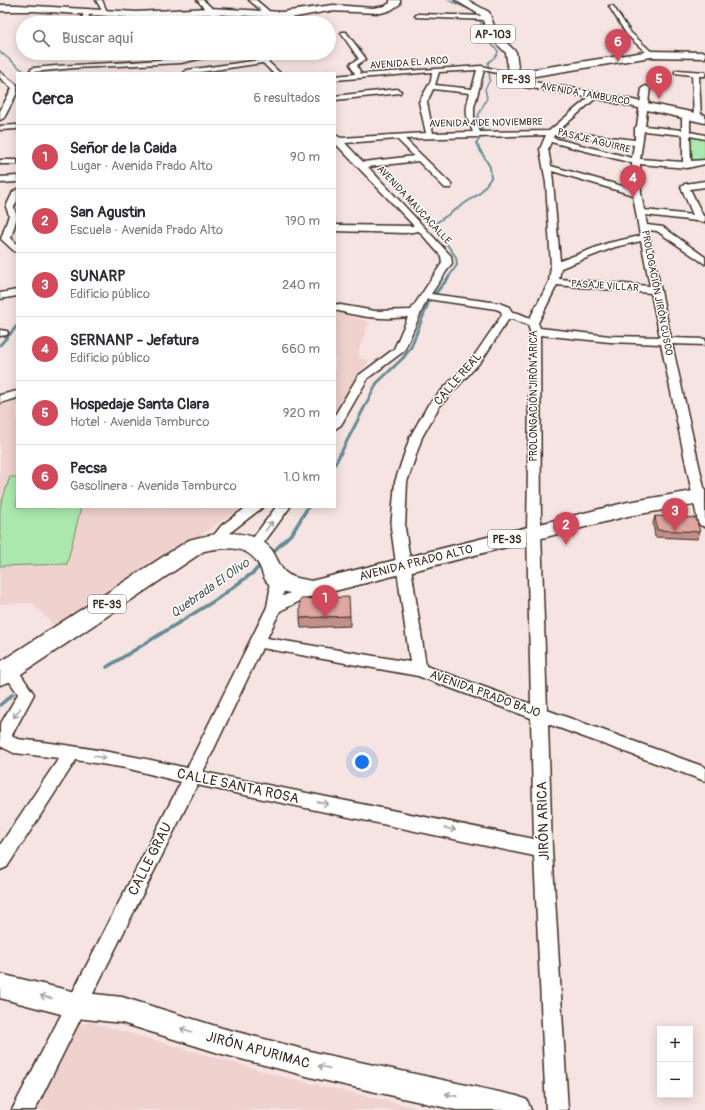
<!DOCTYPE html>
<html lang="es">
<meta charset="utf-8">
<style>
:root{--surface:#fff;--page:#f2f2f3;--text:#2b2b33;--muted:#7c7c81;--line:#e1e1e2;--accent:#d1495b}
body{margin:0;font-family:Pangolin,sans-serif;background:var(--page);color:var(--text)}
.controls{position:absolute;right:12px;bottom:12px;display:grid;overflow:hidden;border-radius:0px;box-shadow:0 2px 10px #0003}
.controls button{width:36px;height:36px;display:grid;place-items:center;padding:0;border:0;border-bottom:1px solid var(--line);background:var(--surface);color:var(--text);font:20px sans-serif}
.you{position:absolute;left:362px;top:762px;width:14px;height:14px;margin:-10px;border:3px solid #fff;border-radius:50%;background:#1a73e8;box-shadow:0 0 0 6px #1a73e833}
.badge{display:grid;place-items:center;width:26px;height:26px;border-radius:50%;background:var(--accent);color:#fff;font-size:13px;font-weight:700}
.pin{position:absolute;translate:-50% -33px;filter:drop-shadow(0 1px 2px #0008)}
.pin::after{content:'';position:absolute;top:21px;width:14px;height:12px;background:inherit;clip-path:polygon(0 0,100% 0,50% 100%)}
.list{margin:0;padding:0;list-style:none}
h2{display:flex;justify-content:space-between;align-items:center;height:52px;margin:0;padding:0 16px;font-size:17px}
h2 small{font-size:13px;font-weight:400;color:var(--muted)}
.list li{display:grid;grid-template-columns:26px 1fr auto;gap:12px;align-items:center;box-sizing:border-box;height:64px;padding:0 16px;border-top:1px solid var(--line)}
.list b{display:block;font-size:15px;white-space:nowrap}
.list p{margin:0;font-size:13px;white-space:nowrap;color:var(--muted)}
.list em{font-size:13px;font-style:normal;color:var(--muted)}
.icon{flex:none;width:22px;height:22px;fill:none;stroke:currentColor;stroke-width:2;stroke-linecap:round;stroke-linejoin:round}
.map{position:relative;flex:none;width:705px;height:1110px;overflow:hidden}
.search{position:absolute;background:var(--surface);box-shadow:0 2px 10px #0003;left:16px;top:16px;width:320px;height:44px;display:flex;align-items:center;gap:10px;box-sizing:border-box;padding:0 14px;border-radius:22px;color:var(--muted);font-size:15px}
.panel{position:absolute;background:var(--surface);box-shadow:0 2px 10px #0003;left:16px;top:72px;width:320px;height:436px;border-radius:0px}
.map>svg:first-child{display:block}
</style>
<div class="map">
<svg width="705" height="1110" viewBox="0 0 705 1110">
<rect width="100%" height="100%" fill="#f6e4e2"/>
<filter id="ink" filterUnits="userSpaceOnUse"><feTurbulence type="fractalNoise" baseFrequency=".025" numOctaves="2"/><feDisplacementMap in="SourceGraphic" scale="8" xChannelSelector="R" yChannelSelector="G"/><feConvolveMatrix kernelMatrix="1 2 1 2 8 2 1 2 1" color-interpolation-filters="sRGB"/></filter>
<g filter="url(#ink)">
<g fill="#efd1ce">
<path d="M335,311L369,322L359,350V358L369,360L335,414Z"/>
<path d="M17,399V507H243L58,629L32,603L0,604V404Z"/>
<path d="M90,1022L284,1077L426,1110H37L78,1026Z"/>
</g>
<g fill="#abe8ae" stroke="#738966">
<path d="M689,134L705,137V160L692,162L689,161Z"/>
<path d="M10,477H17V507H81L67,564L0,566V507Z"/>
</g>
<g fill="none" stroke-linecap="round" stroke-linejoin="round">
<g stroke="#668b94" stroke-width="1.5">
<path d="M448,0L473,11L479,17L485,38L498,51L497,55L488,63L490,80L485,89L487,98L478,116L480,121"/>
<path d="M0,52C10,59 17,67 27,73"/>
</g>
<path stroke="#668b94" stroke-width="2" d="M448,278L457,265L456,257L433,225L480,193L491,178L490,167L476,143C484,135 483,130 479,120"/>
<g stroke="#668b94" stroke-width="3">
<path d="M0,345L17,326"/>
<path d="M335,464L377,383L403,358L411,347L429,301L449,277"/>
</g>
<g stroke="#668b94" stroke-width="3.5">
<path d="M270,555L293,532L308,507"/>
<path d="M107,667L214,601L254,572L262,563"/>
<path d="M0,705L13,694"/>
</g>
<g stroke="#3b2a1e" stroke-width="3">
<g id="minor">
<path d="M96,0H102L108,14H104Z"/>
<path d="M197,0H203C212,7 217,15 224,23H218Z"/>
<path d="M249,0H256L270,12L265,15H261L263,12Z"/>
<path d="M609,6H613L631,33L653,53V55H649L627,35Z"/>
<path d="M87,10L90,12L87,23H81L84,12Z"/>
<path d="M131,12L134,14L129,23H123Z"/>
<path d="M145,12L147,13L157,23H151L142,14Z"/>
<path d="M277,13L288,23H282L274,15Z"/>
<path d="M418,14L487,16L490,18L487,20L416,17L415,16Z"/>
<path d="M342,32H346L366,59L357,65L361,74L481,66L519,75L520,76L517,78L484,70L474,107V117L480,132L549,131L594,93L598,95L597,97L558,131L635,140V128L637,126L642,88L646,86L650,88L645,126L682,130V114L686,112L690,114V132L705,135V139L690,136L691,161L705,160V164L687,168L640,164L641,193L644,210L693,215L681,187L685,184L705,181V187L690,189L703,216H705V222L645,215L647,225L663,227L705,257V264L657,231L648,230L671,338L705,339V345L672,344L705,492V527L700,525L698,522L661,344L610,342L540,335L541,532L547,710L705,767V781L548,724L552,849L568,1110H546L534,856L197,785L35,1110H12L181,782L126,768L76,760L7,867L0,870V845L59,758L14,753L0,746V725L18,694L10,682L0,673V660L18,670L34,694L12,735L17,739C75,745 131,755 187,768L267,607L270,590L268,577L270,573L275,572L280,573L284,590L283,596L311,584L316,585L318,589L316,593L280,611L267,638L410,662L391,528L395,482L410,437L428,405L474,356L502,315L501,311L496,309L427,299L404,351L368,378L341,425L335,429V415L358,376L394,349L408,317C383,320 359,317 335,310V304L375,311L411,310L442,263L441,256L419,231L405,233L335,231V225L414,226L335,143V135L341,138L426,133L419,102L431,81L432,72L335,80V76L355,74L350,64L359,59L341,33ZM477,70L472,89L435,85L439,72ZM433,89L470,93C465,110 465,115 473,132L433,133L427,102ZM644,131L683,135V162L640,159ZM546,135L540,149L546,183L551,266L549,282L530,318L518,313L512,312L509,307L499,303L431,294L452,263L451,256L368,167L418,161L445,188H451V184L405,139ZM554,135L634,145L632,158L553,138ZM397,139L414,156L363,162L345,143ZM551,142L632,163L633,189L551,166L548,149ZM552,171L633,195L640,236L608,243L560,261ZM641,241L650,286L559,279L561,268L615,247ZM557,285L651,293L660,337L610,336L540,328L538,323ZM513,319L528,325L530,331L527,532L531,704L426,666L405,528L407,482L422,437L439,407L482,360L508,320ZM262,648L418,676L531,718L534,839L203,772Z"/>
<path d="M213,53H226L181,63L74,68L33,72L30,70L33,68C93,62 154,64 213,53Z"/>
<path d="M259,53L280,73H273L263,63L194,73L184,72L187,70L260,60L256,55Z"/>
<path d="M677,70L705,72V76H699L701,119L694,117L692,75L675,73V71Z"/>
<path d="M0,72L17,85V93L4,118L0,120V111L12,88L0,78Z"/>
<path d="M397,89L401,91L400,93L335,100V96Z"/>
<path d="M17,125V129L0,130V126Z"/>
<rect x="0" y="160" width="17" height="4"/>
<path d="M17,176V182L0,183V177Z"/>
<path d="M17,189V201L14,207L17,217L11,238L17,244V252L14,251L1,239L9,215L6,207L13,192Z"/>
<path d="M17,290V296L0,299V293Z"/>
<path d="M0,330L7,331L8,333L7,335L0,336Z"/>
<path d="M17,391V398L0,403V395Z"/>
<path d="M247,507H263L232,531L222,543H212L210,540L222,525Z"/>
<path d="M276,507H290L260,548H250L248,545L250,542Z"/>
</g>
</g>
<g stroke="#3b2a1e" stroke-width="3">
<path id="tertiary" d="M0,974L76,992L122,997L222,1028L318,1053L517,1096L527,1100L531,1110H456L318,1079L222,1054L122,1023L76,1018L0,998Z"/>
</g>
<g stroke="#3b2a1e" stroke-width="3">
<g id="primary">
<path d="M390,0H400V4L391,10L381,13L328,11L291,18L209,14L137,18L34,11H0V5H17L137,12L209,8L282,12L333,5L373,8L385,6L390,3Z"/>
<path d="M455,0H467L489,12L497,34L516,52L518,67L522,76L521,78L517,79L513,78L508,67L506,53L488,35L482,16Z"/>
</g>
</g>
<g stroke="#3b2a1e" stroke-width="3">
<g id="trunk">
<path d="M651,51L705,52V58L651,57L523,78L528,81L594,92L705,115V123L594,98L525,87L510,78L522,71Z"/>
<path d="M705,489V503L628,516L311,597C298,594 277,593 267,582C263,578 262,570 259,565C248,544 223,547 204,551L9,682L0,685V662L189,540C214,533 251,526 271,549C276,555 280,568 285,572C291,578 303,579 311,581L628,502Z"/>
</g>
</g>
<use href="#minor" fill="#fff" fill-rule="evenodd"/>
<use href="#tertiary" fill="#fff" fill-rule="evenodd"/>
<use href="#primary" fill="#fff" fill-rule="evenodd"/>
<use href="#trunk" fill="#fff" fill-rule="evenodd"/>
</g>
<g fill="#c18f8a" stroke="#3b2a1e">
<path d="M655,516L700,532L697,539L655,537L653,523Z"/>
<path d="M350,616V626L301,628L300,618Z"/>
</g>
<g fill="#e0a6a0" stroke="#3b2a1e">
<path d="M655,516L696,518L700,532L657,530Z"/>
<path d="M349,597L350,616L300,618V599Z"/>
</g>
<defs><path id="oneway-shaft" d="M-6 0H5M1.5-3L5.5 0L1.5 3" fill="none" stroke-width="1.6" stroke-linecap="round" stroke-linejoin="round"/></defs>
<g stroke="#a79f9a">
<use href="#oneway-shaft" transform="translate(269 526) rotate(-54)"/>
<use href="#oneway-shaft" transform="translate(17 713) rotate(125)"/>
<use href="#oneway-shaft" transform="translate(100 757) rotate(10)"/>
<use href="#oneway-shaft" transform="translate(323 803) rotate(12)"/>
<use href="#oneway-shaft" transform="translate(450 829) rotate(12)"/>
<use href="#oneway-shaft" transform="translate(46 997) rotate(-166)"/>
<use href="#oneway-shaft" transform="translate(186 1030) rotate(-163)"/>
<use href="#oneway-shaft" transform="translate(324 1067) rotate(-168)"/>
<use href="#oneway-shaft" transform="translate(451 1095) rotate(-167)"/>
</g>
</g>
<g text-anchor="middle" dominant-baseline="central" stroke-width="3" stroke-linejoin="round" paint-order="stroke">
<g font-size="10" fill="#3b2a1e" stroke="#fff">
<text transform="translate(409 63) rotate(-4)">AVENIDA EL ARCO</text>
<text transform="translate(585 94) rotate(10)">AVENIDA TAMBURCO</text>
<text transform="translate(486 123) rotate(-1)">AVENIDA 4 DE NOVIEMBRE</text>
<text transform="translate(594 141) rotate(14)">PASAJE AGUIRRE</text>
<text transform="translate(414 205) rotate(47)">AVENIDA MAUCACALLE</text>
<text transform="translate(605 286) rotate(4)">PASAJE VILLAR</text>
<text transform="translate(657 293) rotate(79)">PROLOGACIÓN JIRÓN CUSCO</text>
<text transform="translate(534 396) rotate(-90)">PROLONGACIÓN JIRÓN ARICA</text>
</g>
<g fill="#fff" stroke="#766a62" stroke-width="1">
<rect x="471" y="25" width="44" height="18" rx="3"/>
<rect x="497" y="70" width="38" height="18" rx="3"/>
<rect x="488" y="530" width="38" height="18" rx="3"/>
<rect x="88" y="595" width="38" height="18" rx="3"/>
</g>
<g font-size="11" font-weight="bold" fill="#3b2a1e">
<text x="493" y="34">AP-103</text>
<text x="516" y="79">PE-3S</text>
<text x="507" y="539">PE-3S</text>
<text x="107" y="604">PE-3S</text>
</g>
<g font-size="12" fill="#3b2a1e" stroke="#fff">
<text transform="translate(458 379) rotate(-49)">CALLE REAL</text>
<text transform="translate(416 563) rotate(-14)">AVENIDA PRADO ALTO</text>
<text transform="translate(485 694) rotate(20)">AVENIDA PRADO BAJO</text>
</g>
<g font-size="13" font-style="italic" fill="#505b59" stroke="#fff">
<text transform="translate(210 588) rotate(-35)">Quebrada El Olivo</text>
</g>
<g font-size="14" fill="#3b2a1e" stroke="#fff">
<text transform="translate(238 786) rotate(12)">CALLE SANTA ROSA</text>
<text transform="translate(543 821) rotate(-92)">JIRÓN ARICA</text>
<text transform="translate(150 859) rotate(-63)">CALLE GRAU</text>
<text transform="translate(258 1050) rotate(15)">JIRÓN APURIMAC</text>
</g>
</g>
</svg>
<div class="controls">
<button>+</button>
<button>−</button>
</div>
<div class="you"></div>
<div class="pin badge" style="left:325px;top:618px">1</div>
<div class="pin badge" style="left:566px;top:545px">2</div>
<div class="pin badge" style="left:675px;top:531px">3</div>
<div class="pin badge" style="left:633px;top:198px">4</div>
<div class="pin badge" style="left:659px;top:99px">5</div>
<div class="pin badge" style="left:618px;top:62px">6</div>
<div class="search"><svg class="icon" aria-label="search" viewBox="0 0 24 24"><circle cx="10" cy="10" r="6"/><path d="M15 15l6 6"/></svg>Buscar aquí</div>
<section class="panel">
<h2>Cerca<small>6 resultados</small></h2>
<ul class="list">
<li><span class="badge">1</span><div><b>Señor de la Caida</b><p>Lugar · Avenida Prado Alto</p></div><em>90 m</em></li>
<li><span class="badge">2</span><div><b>San Agustin</b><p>Escuela · Avenida Prado Alto</p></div><em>190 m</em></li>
<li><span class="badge">3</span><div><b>SUNARP</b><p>Edificio público</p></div><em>240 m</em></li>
<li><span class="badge">4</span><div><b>SERNANP - Jefatura</b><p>Edificio público</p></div><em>660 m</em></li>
<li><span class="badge">5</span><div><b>Hospedaje Santa Clara</b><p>Hotel · Avenida Tamburco</p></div><em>920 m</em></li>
<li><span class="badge">6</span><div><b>Pecsa</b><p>Gasolinera · Avenida Tamburco</p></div><em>1.0 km</em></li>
</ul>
</section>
</div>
